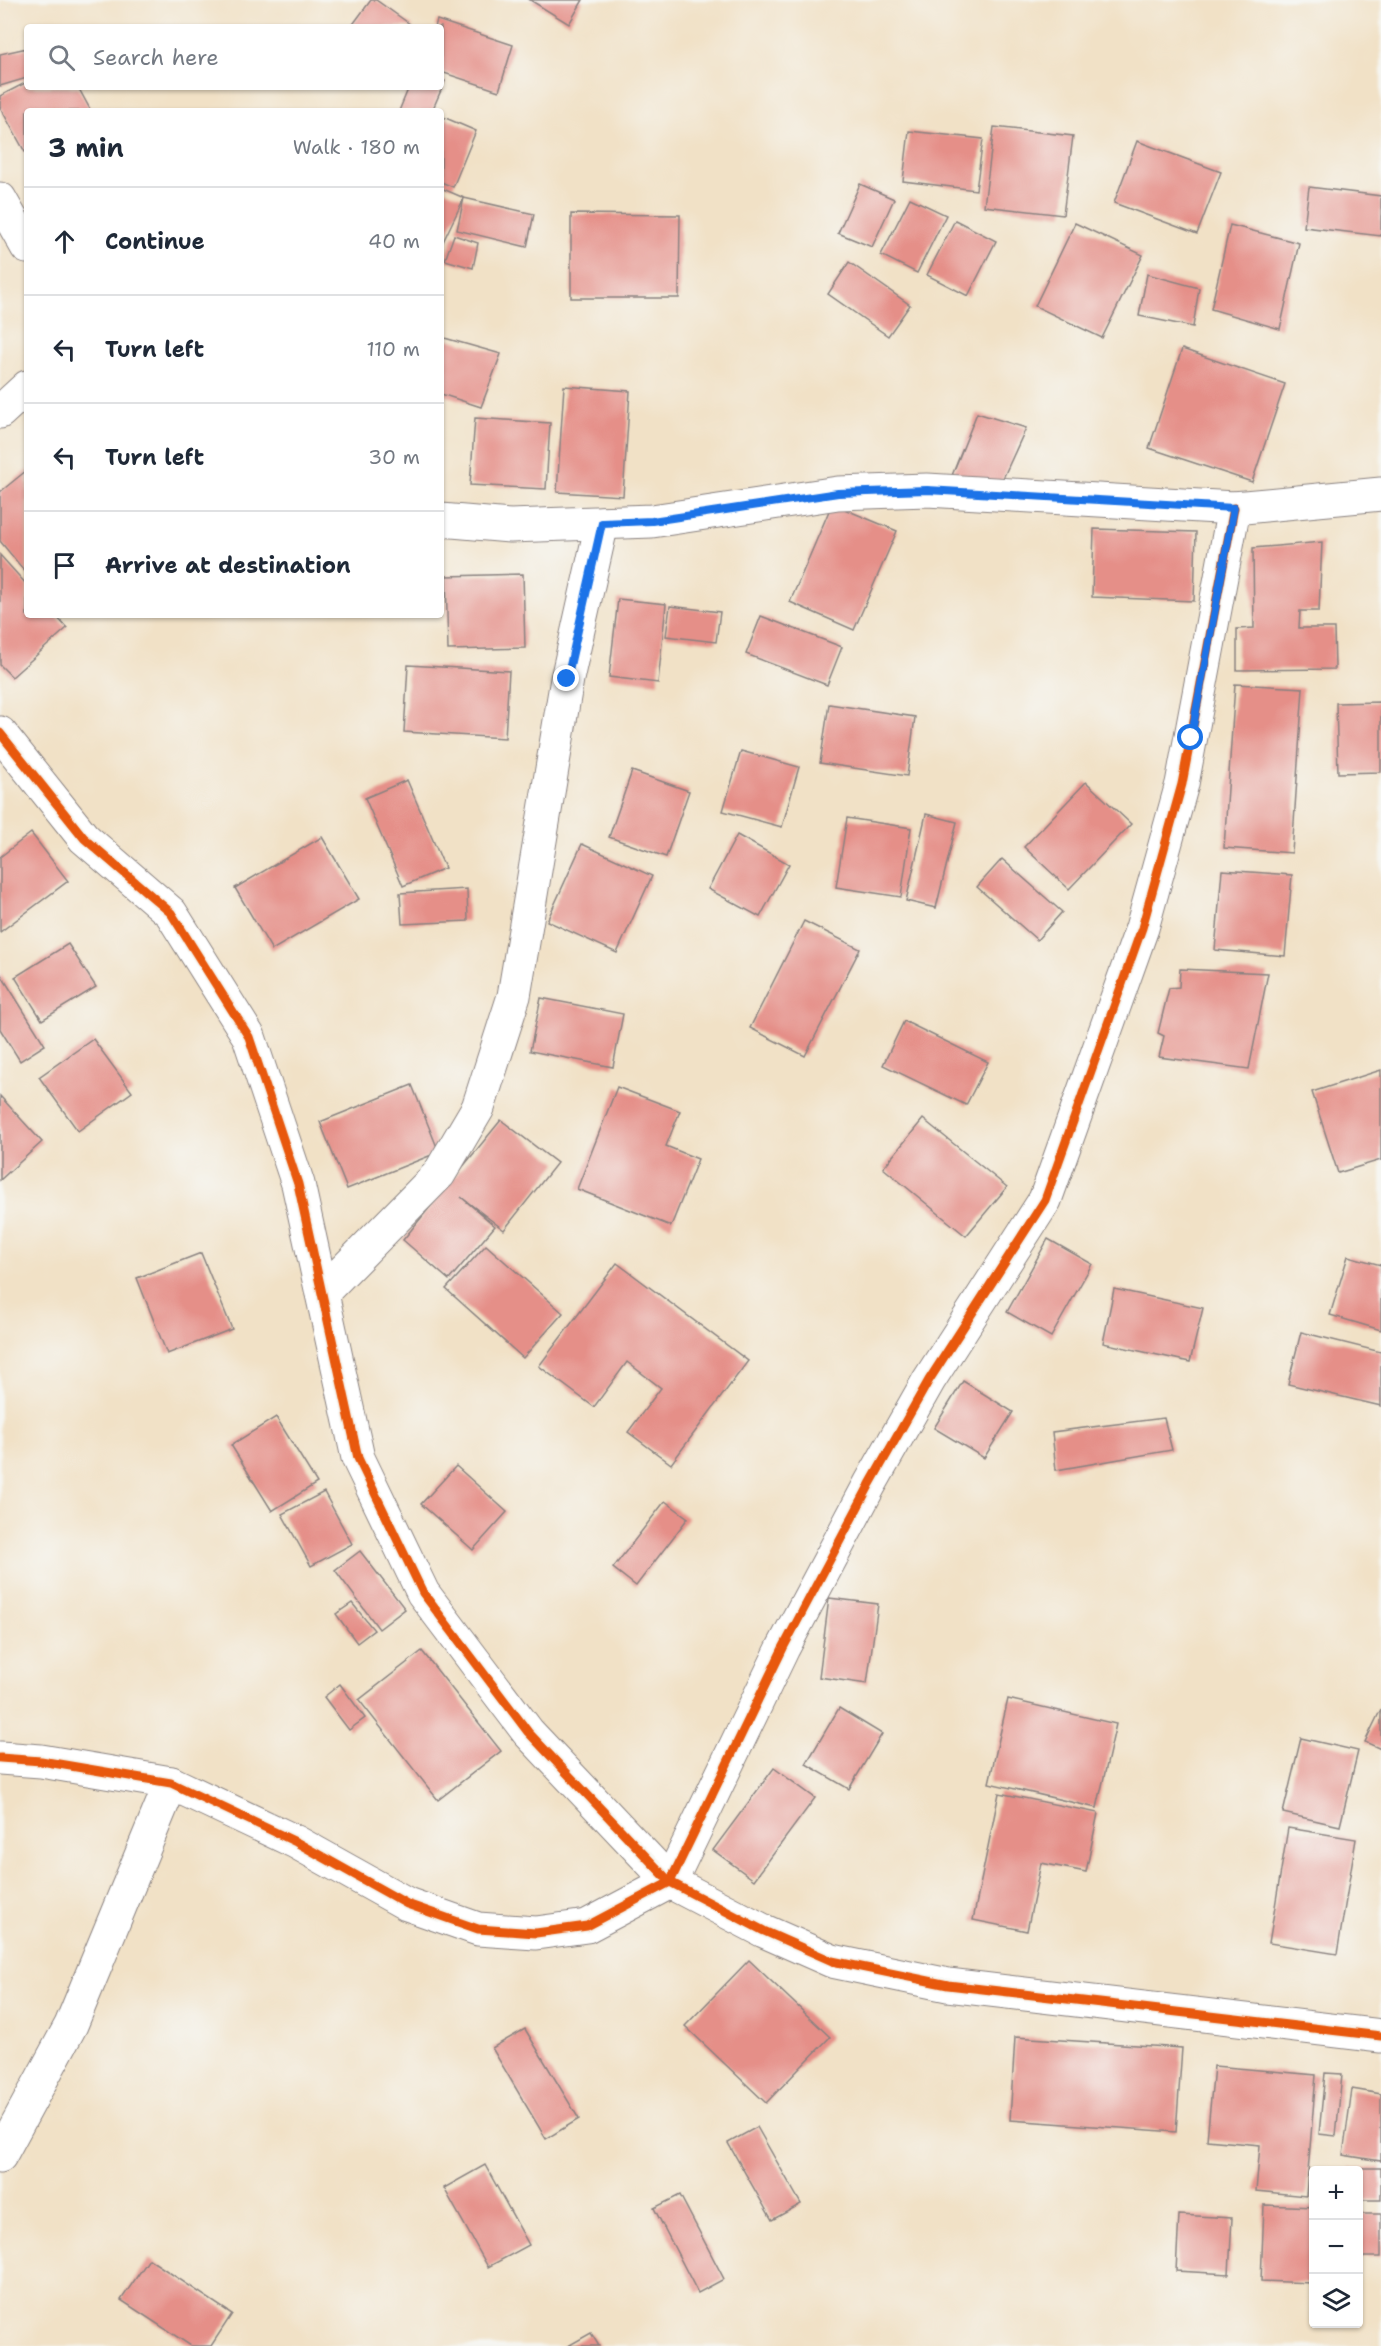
<!DOCTYPE html>
<meta charset="utf-8">
<style>
:root{--surface:#fff;--page:#f2f2f3;--text:#1f2937;--muted:#747a83;--line:#e0e1e3}
body{margin:0;font-family:"Shantell Sans",sans-serif;background:var(--page);color:var(--text)}
.controls{position:absolute;right:18px;bottom:18px;display:grid;overflow:hidden;border-radius:6px;box-shadow:0 2px 4px #0004}
.controls button{width:54px;height:54px;display:grid;place-items:center;padding:0;border:0;border-bottom:2px solid var(--line);background:var(--surface);color:var(--text);font:30px sans-serif}
.stop{position:absolute;width:18px;height:18px;margin:-14px;border:4px solid #1a73e8;border-radius:50%;background:#fff}
.stop.end{background:#1a73e8;border-color:#fff;box-shadow:0 2px 6px #0008}
.list{margin:0;padding:0;list-style:none}
h2{display:flex;justify-content:space-between;align-items:center;height:78px;margin:0;padding:0 24px;font-size:26px}
h2 small{font-size:20px;font-weight:400;color:var(--muted)}
.list li{display:grid;grid-template-columns:39px 1fr auto;gap:18px;align-items:center;box-sizing:border-box;height:108px;padding:0 24px;border-top:2px solid var(--line)}
.list b{display:block;font-size:22px;white-space:nowrap}
.list em{font-size:20px;font-style:normal;color:var(--muted)}
.icon{flex:none;width:33px;height:33px;fill:none;stroke:currentColor;stroke-width:2;stroke-linecap:round;stroke-linejoin:round}
.map{position:relative;flex:none;width:1381px;height:2346px;overflow:hidden}
.search{position:absolute;background:var(--surface);box-shadow:0 2px 4px #0004;left:24px;top:24px;width:420px;height:66px;display:flex;align-items:center;gap:15px;box-sizing:border-box;padding:0 21px;border-radius:6px;color:var(--muted);font-size:22px}
.panel{position:absolute;background:var(--surface);box-shadow:0 2px 4px #0004;left:24px;top:108px;width:420px;height:510px;border-radius:6px}
.map>svg:first-child{display:block}
</style>
<div class="map">
<svg width="1381" height="2346" viewBox="0 0 1381 2346">
<rect width="100%" height="100%" fill="#f6f6f2"/>
<filter id="ink" filterUnits="userSpaceOnUse"><feTurbulence type="fractalNoise" baseFrequency=".0167" numOctaves="2"/><feDisplacementMap in="SourceGraphic" scale="12" xChannelSelector="R" yChannelSelector="G"/><feConvolveMatrix kernelMatrix="1 2 1 2 8 2 1 2 1" color-interpolation-filters="sRGB"/></filter>
<filter id="wash" filterUnits="userSpaceOnUse"><feTurbulence type="fractalNoise" baseFrequency=".008" numOctaves="4" result="noise"/><feDisplacementMap in="SourceGraphic" scale="24" xChannelSelector="R" yChannelSelector="G"/><feGaussianBlur stdDeviation="1.35" result="paint"/><feColorMatrix in="noise" values="0 0 0 0 0 0 0 0 0 0 0 0 0 0 0 0 0 1.4 0 .05"/><feComposite in="paint" operator="in"/></filter>
<g filter="url(#wash)">
<rect width="100%" height="100%" fill="#f1e1c6"/>
<g id="blocks">
<g fill="#e58f88">
<path d="M371,0H376L414,27H351Z"/>
<path d="M530,0H583L569,24Z"/>
<path d="M437,20L513,45L499,91L441,72V27H435Z"/>
<path d="M27,48V78L0,86V54Z"/>
<path d="M441,79L445,81L432,111H399L409,87H441Z"/>
<path d="M27,82V87H78L91,111H27V151L25,152L0,107V96Z"/>
<path d="M441,116L476,131L453,187L441,182Z"/>
<path d="M994,127L1073,136L1063,215L984,206Z"/>
<path d="M909,131L983,139L976,190L903,181Z"/>
<path d="M1137,141L1221,172L1197,234L1114,203Z"/>
<path d="M860,184L894,199L872,247L838,233Z"/>
<path d="M1309,187L1381,196V236L1304,227Z"/>
<path d="M441,188L464,198L441,246Z"/>
<path d="M464,198L534,214L527,247L457,230Z"/>
<path d="M910,198L946,215L917,273L881,255Z"/>
<path d="M571,214L680,215L679,298H571Z"/>
<path d="M955,220L996,241L968,296L927,275Z"/>
<path d="M1075,223L1143,255L1102,338L1035,306Z"/>
<path d="M1230,225L1299,243L1280,329L1211,309Z"/>
<path d="M454,235L478,243L473,268L445,260Z"/>
<path d="M849,262L910,305L888,336L828,294Z"/>
<path d="M1147,274L1199,288L1193,327L1139,316Z"/>
<path d="M441,337L501,354L481,407L441,394Z"/>
<path d="M1182,349L1285,384L1252,482L1149,448Z"/>
<path d="M564,386L630,391L623,496L557,492Z"/>
<path d="M977,413L1026,428L999,487L951,478Z"/>
<path d="M475,418L550,423L546,489L470,485Z"/>
<path d="M27,470V574L0,541V492Z"/>
<path d="M832,504L897,531L854,630L790,602Z"/>
<path d="M1094,529L1196,532L1194,601L1092,597Z"/>
<path d="M1322,542L1319,611H1300L1299,628H1334L1335,669L1237,670V629L1254,628L1253,548Z"/>
<path d="M0,555L27,585V615H55L67,628L12,677L0,665Z"/>
<path d="M523,574L525,648L448,650L446,576Z"/>
<path d="M618,599L666,604L658,683L609,677Z"/>
<path d="M670,606L720,612L716,642L666,636Z"/>
<path d="M761,616L842,647L827,685L746,654Z"/>
<path d="M408,665L509,671L505,738L404,732Z"/>
<path d="M1235,684L1303,688L1292,853L1224,848Z"/>
<path d="M1381,702V772L1338,773L1336,703Z"/>
<path d="M829,704L915,717L907,776L820,763Z"/>
<path d="M741,751L799,767L782,827L723,811Z"/>
<path d="M632,771L689,791L666,857L609,837Z"/>
<path d="M407,780L445,868L403,886L365,798Z"/>
<path d="M1086,782L1131,824L1069,889L1024,847Z"/>
<path d="M926,814L957,822L936,908L906,901Z"/>
<path d="M847,818L911,828L901,897L836,887Z"/>
<path d="M31,833L68,881L0,932V857Z"/>
<path d="M737,835L789,864L760,917L708,889Z"/>
<path d="M322,837L359,899L272,950L235,888Z"/>
<path d="M582,844L652,876L617,953L547,921Z"/>
<path d="M1002,859L1062,912L1037,940L977,887Z"/>
<path d="M1222,870L1292,875L1285,956L1215,950Z"/>
<path d="M467,889L468,921L402,924L400,893Z"/>
<path d="M804,921L860,949L805,1056L750,1028Z"/>
<path d="M68,944L96,987L42,1020L15,977Z"/>
<path d="M1180,969L1268,973L1249,1069L1159,1057L1164,1036L1158,1033L1169,988L1179,987Z"/>
<path d="M0,973L45,1045L20,1061L0,1029Z"/>
<path d="M541,998L623,1014L613,1067L530,1051Z"/>
<path d="M904,1021L988,1062L966,1105L883,1065Z"/>
<path d="M93,1039L132,1092L78,1131L39,1077Z"/>
<path d="M1381,1070V1160L1338,1173L1312,1092Z"/>
<path d="M412,1085L439,1152L347,1189L320,1122Z"/>
<path d="M617,1087L680,1111L666,1146L698,1159L671,1226L577,1189Z"/>
<path d="M0,1096L42,1142L0,1180Z"/>
<path d="M923,1119L1007,1187L966,1236L883,1168Z"/>
<path d="M501,1120L557,1163L504,1230L461,1197L495,1226L449,1280L403,1240Z"/>
<path d="M1048,1239L1092,1264L1051,1337L1007,1312Z"/>
<path d="M486,1245L563,1313L523,1358L446,1289Z"/>
<path d="M201,1253L232,1329L167,1354L137,1278Z"/>
<path d="M1348,1256L1381,1265V1330L1330,1315Z"/>
<path d="M617,1263L748,1361L671,1464L628,1432L661,1388L627,1362L594,1407L539,1366Z"/>
<path d="M1114,1289L1203,1308L1190,1362L1103,1343Z"/>
<path d="M1301,1332L1381,1352V1406L1288,1384Z"/>
<path d="M963,1381L1013,1412L984,1458L934,1428Z"/>
<path d="M276,1417L317,1483L272,1511L231,1445Z"/>
<path d="M1164,1418L1172,1450L1056,1470L1052,1432Z"/>
<path d="M456,1466L507,1512L473,1550L421,1504Z"/>
<path d="M324,1492L352,1544L311,1566L282,1514Z"/>
<path d="M665,1501L688,1518L636,1586L613,1568Z"/>
<path d="M360,1551L405,1609L379,1629L335,1570Z"/>
<path d="M829,1598L878,1604L867,1684L819,1677Z"/>
<path d="M352,1603L374,1630L357,1643L336,1614Z"/>
<path d="M422,1651L501,1751L438,1800L359,1700Z"/>
<path d="M340,1684L365,1718L349,1730L324,1697Z"/>
<path d="M1008,1699L1116,1724L1097,1808L989,1783Z"/>
<path d="M839,1708L882,1734L849,1789L806,1764Z"/>
<path d="M1381,1709V1749L1365,1742Z"/>
<path d="M1301,1738L1358,1751L1340,1826L1283,1813Z"/>
<path d="M774,1768L815,1798L754,1880L713,1850Z"/>
<path d="M999,1793L1098,1813L1086,1872L1041,1863L1027,1931L973,1920Z"/>
<path d="M1288,1828L1356,1839L1337,1954L1269,1943Z"/>
<path d="M749,1960L830,2037L766,2103L685,2026Z"/>
<path d="M525,2029L579,2119L546,2139L492,2048Z"/>
<path d="M1015,2037L1182,2048L1176,2132L1010,2120Z"/>
<path d="M1214,2066L1316,2075L1306,2196L1256,2191L1260,2145L1207,2140Z"/>
<path d="M1325,2073L1342,2074L1336,2136L1319,2134Z"/>
<path d="M1352,2089L1381,2094V2161L1343,2155Z"/>
<path d="M757,2127L801,2204L772,2220L728,2143Z"/>
<path d="M485,2165L529,2245L488,2267L444,2188Z"/>
<path d="M1349,2168H1381V2200H1358V2170H1349Z"/>
<path d="M680,2195L724,2279L698,2293L654,2208Z"/>
<path d="M1264,2205L1314,2207L1311,2283L1261,2281Z"/>
<rect x="1358" y="2214" width="23" height="43"/>
<path d="M1179,2215L1232,2218L1229,2274L1176,2271Z"/>
<path d="M149,2259L232,2314L211,2346H191L121,2300Z"/>
<path d="M591,2333L599,2346H568Z"/>
</g>
</g>
</g>
<g filter="url(#ink)">
<use href="#blocks" fill-opacity="0" stroke="#8a8280" stroke-width="1.5"/>
<g fill="none" stroke-linecap="round" stroke-linejoin="round">
<g stroke="#8a8280" stroke-width="35">
<g id="minor">
<path d="M0,199L27,247"/>
<path d="M0,412L27,387"/>
<path d="M441,520L510,526L652,521L838,493L927,490L1234,508L1381,494"/>
<path d="M0,733L84,838L171,913L249,1037L298,1184L358,1458L423,1593L528,1732L670,1882L764,1931L832,1961L948,1985L1381,2036"/>
<path d="M322,1293L439,1174L478,1108L514,996L567,679L602,523"/>
<path d="M0,1758L41,1761L171,1783L296,1842L407,1904L478,1929L536,1933L587,1926L670,1882L783,1648L870,1484L929,1380L1045,1200L1142,928L1182,784L1234,508"/>
<path d="M0,2156L71,2025L171,1783"/>
</g>
</g>
<use href="#minor" stroke="#fff" stroke-width="33"/>
<g stroke="#f6f6f2" stroke-width="13">
<g id="cycleway">
<path d="M0,733L84,838L171,913L249,1037L298,1184L358,1458L423,1593L528,1732L670,1882L764,1931L832,1961L948,1985L1381,2036"/>
<path d="M0,1758L41,1761L171,1783L296,1842L407,1904L478,1929L536,1933L587,1926L670,1882L783,1648L870,1484L929,1380L1045,1200L1142,928L1182,784L1234,508"/>
</g>
</g>
<use href="#cycleway" stroke="#e8590c" stroke-width="9"/>
</g>
</g>
<g fill="none" stroke-linecap="round" stroke-linejoin="round" filter="url(#ink)">
<path stroke="#1a73e8" stroke-width="8" d="M567,679L602,523L652,521L838,493L927,490L1234,508L1191,738"/>
</g>
</svg>
<div class="controls">
<button>+</button>
<button>−</button>
<button><svg class="icon" aria-label="layers" viewBox="0 0 24 24"><path d="M12 4l9 5-9 5-9-5zM3 14l9 5 9-5"/></svg></button>
</div>
<div class="stop" style="left:1191px;top:738px"></div>
<div class="stop end" style="left:567px;top:679px"></div>
<div class="search"><svg class="icon" aria-label="search" viewBox="0 0 24 24"><circle cx="10" cy="10" r="6"/><path d="M15 15l6 6"/></svg>Search here</div>
<section class="panel">
<h2>3 min<small>Walk · 180 m</small></h2>
<ul class="list">
<li><svg class="icon" aria-label="ahead" viewBox="0 0 24 24"><path d="M12 20V5M6 11l6-6 6 6"/></svg><div><b>Continue</b></div><em>40 m</em></li>
<li><svg class="icon" aria-label="left" viewBox="0 0 24 24"><path d="M17 20v-9H6M10 6l-5 5 5 5"/></svg><div><b>Turn left</b></div><em>110 m</em></li>
<li><svg class="icon" aria-label="left" viewBox="0 0 24 24"><path d="M17 20v-9H6M10 6l-5 5 5 5"/></svg><div><b>Turn left</b></div><em>30 m</em></li>
<li><svg class="icon" aria-label="arrive" viewBox="0 0 24 24"><path d="M6 21V4h12l-3 4 3 4H6"/></svg><div><b>Arrive at destination</b></div></li>
</ul>
</section>
</div>
